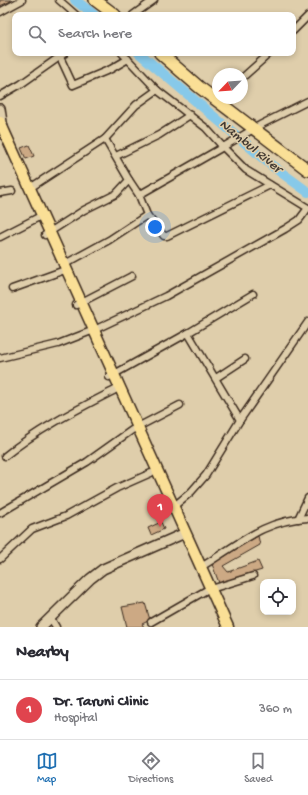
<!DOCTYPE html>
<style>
:root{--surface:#fff;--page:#f7f7f7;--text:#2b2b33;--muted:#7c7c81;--line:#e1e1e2;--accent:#1f6fb2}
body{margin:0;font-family:"Gochi Hand",sans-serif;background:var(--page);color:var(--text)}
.controls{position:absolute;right:12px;bottom:12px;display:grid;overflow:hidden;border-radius:8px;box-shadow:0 2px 6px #0003}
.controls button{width:36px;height:36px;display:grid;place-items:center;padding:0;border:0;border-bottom:1px solid var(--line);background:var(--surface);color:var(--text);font:20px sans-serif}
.compass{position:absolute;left:212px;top:68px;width:36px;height:36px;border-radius:50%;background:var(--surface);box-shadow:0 2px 6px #0003;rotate:245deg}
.you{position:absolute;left:155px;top:227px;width:14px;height:14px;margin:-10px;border:3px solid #fff;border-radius:50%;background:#1a73e8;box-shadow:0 0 0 6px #1a73e833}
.badge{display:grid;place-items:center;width:26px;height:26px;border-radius:50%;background:var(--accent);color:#fff;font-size:13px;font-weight:700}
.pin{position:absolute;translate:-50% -33px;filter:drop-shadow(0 1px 2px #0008)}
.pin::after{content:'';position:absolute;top:21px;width:14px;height:12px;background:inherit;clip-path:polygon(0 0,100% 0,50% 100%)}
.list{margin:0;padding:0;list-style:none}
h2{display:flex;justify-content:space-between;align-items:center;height:52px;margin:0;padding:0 16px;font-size:17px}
h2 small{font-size:13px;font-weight:400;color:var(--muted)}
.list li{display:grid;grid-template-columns:26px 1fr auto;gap:12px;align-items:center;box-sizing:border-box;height:60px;padding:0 16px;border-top:1px solid var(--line)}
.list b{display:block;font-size:15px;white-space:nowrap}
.list p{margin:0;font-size:13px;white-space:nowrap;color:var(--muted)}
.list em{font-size:13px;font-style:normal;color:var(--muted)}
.icon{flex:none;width:22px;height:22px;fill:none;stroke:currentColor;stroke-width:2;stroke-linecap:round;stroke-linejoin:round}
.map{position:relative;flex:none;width:308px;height:627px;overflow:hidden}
.search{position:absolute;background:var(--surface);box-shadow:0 2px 6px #0003;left:12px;right:12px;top:12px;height:44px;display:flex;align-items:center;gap:10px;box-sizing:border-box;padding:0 14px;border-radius:8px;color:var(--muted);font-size:15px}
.sheet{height:112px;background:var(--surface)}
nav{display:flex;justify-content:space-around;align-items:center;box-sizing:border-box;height:56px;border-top:1px solid var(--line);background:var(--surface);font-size:11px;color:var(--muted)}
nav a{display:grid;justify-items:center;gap:2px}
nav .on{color:var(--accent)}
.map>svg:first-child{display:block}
</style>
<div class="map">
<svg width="308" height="627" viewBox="0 0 308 627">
<rect width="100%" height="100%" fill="#dfceab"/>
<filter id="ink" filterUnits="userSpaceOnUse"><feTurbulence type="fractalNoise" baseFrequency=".025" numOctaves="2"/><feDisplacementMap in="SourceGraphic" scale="8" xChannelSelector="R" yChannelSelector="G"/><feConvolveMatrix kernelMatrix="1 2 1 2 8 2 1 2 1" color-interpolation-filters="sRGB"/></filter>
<g filter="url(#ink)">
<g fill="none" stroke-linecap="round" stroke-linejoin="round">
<g stroke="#87c9e9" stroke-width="10">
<path d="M75,0L94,15"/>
<path d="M139,53L271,165L308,192"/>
</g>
</g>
<g fill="#cca984" stroke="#3b2a1e">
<path d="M0,0H11V1L0,6Z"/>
<path d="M29,145L34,156L26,159L21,148Z"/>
<path d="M161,522L164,529L151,535L148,528Z"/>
<path d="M258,536L260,545L223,566L228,572L258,561L262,570L219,583L212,564Z"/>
<path d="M145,603L150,620L142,624L144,627H127L122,607Z"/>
</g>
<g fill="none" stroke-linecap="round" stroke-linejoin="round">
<g stroke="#3b2a1e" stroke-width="9">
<g id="street">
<path d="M59,0L76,15"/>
<path d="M0,12L22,0"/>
<path d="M133,15L154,0"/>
<path d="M293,31L308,16"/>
<path d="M122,53L157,90"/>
<path d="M60,57L73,85L111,69L128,59"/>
<path d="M242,78L270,53"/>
<path d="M0,96L21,84L65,53"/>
<path d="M105,139L136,105L157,90L206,128L223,147L260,125L308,101"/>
<path d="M116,156L159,135L190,115"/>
<path d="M129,180L139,195"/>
<path d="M30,188L105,139L129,180L116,194L84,210L45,235"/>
<path d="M0,193L12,191"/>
<path d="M147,215L164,236H167L270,185"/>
<path d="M0,237L37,218"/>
<path d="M65,264L109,240L147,215L139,195L223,147L246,170L308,208"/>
<path d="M12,289L62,271"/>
<path d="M76,305L132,276"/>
<path d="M0,358L58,344L94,330L166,296L285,229L299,220L308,208"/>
<path d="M109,377L188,333"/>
<path d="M216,378L245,359"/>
<path d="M240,420L188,333L253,294"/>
<path d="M5,456C38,429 78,409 115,390"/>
<path d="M173,507L191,492L206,475L240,420L308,322"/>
<path d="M0,513L87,462L132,430L180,405"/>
<path d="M298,519L308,498"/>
<path d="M0,559L32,529L66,516L117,488L151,473"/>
<path d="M201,567C238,545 263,520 308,518"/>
<path d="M211,589L253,576"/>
<path d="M50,617L56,627"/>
<path d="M151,622L205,591"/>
</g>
</g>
<g stroke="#3b2a1e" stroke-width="12">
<g id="secondary">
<path d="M0,109L3,129"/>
<path d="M41,627L90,579L103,569L185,533"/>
</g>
</g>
<g stroke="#3b2a1e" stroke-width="13">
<path id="primary" d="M0,122L228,627"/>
</g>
<g stroke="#3b2a1e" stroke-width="14">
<g id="highway">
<path d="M95,0L115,15"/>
<path d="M160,53L199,87L308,170"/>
</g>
</g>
<use href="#street" stroke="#dfceab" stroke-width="6"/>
<use href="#secondary" stroke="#dfceab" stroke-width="9"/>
<use href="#primary" stroke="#fadf96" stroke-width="10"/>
<use href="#highway" stroke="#fadf96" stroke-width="11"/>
</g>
</g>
<g text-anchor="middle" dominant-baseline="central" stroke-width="3" stroke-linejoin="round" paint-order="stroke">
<g font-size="14" font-style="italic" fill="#433a32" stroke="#dfceab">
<text transform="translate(250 147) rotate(39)">Nambul River</text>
</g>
</g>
</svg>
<div class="controls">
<button><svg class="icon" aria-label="locate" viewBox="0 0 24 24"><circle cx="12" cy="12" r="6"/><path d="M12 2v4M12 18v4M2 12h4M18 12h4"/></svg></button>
</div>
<svg class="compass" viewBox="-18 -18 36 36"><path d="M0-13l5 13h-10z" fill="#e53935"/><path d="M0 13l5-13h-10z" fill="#7c7c81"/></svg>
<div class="you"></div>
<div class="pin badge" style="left:160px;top:527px;background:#e0444e">1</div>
<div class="search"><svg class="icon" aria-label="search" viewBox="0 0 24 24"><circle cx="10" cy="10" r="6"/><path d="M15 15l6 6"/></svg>Search here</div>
</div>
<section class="sheet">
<h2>Nearby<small></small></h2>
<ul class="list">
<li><span class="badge" style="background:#e0444e">1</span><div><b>Dr. Taruni Clinic</b><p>Hospital</p></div><em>360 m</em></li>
</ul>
</section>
<nav>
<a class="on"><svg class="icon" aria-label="map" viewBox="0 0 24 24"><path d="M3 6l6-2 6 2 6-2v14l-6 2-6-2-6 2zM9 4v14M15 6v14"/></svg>Map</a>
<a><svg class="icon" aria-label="directions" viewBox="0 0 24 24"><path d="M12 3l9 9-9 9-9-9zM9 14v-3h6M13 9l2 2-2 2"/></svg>Directions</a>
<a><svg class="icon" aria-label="saved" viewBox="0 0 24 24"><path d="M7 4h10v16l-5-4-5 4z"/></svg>Saved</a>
</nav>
